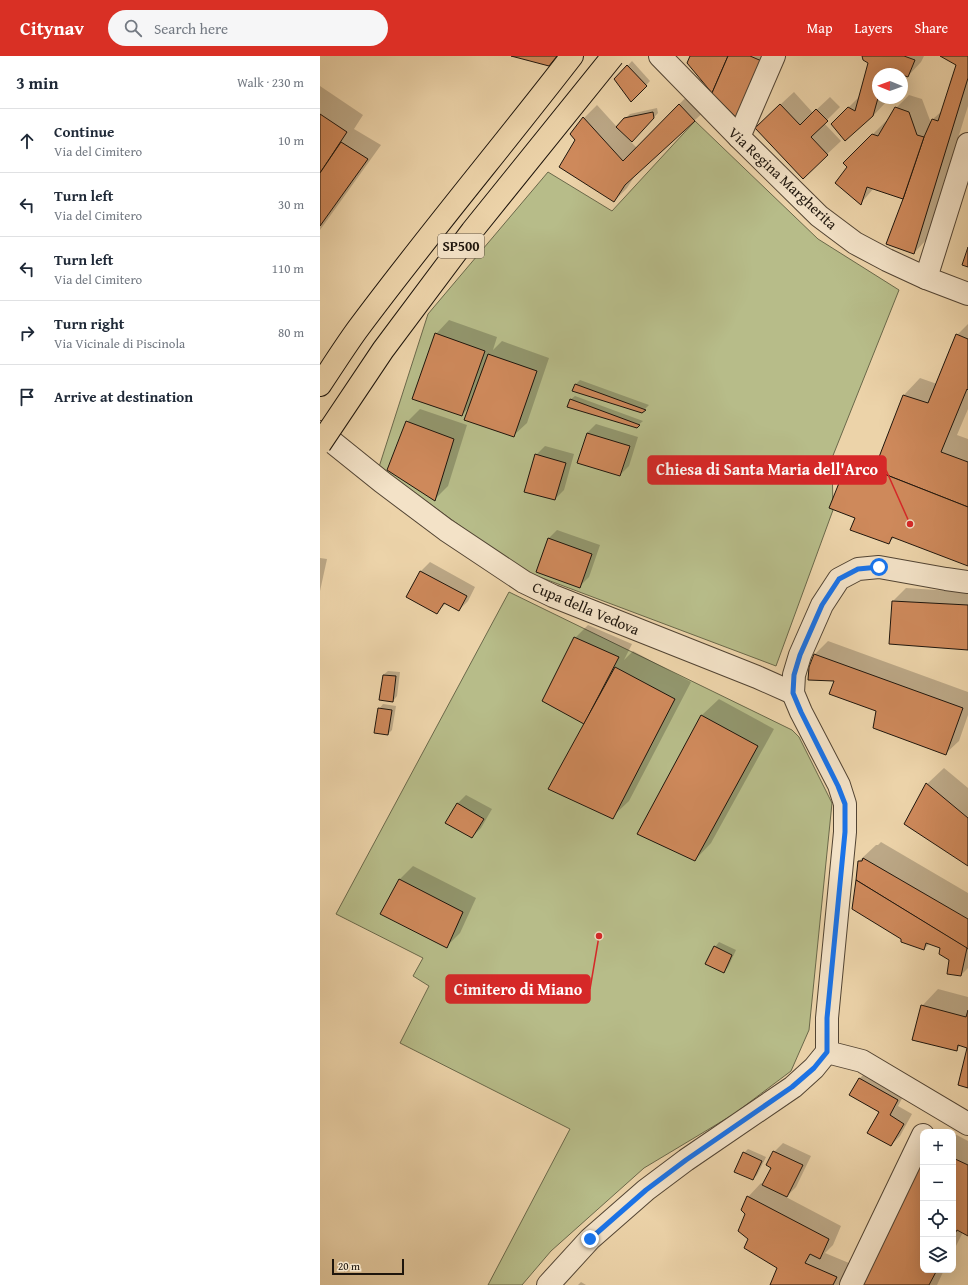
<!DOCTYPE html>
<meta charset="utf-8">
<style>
:root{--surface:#fff;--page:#f6f6f7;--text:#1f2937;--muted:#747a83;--line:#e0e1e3;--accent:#d93025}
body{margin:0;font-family:"Gentium Book Plus",serif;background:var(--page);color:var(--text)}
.controls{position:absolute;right:12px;bottom:12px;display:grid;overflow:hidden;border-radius:8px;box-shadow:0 4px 16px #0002}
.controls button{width:36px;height:36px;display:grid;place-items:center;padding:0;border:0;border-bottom:1px solid var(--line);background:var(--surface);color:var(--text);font:20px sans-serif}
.compass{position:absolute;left:552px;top:12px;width:36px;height:36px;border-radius:50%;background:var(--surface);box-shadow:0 4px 16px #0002;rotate:271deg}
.scale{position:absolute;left:12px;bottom:10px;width:72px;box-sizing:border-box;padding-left:4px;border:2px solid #1e150c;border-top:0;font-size:11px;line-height:14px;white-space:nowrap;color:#1e150c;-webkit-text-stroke:3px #f3e2c7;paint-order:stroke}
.stop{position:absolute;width:12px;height:12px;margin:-9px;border:3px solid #1a73e8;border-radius:50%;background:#fff}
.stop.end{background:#1a73e8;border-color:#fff;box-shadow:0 1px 4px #0008}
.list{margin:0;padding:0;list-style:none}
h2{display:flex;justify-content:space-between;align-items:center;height:52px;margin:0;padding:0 16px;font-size:17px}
h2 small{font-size:13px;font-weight:400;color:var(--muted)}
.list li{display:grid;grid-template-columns:26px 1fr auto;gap:12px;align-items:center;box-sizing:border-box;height:64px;padding:0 16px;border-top:1px solid var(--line)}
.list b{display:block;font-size:15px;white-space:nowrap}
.list p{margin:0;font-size:13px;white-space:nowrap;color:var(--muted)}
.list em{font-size:13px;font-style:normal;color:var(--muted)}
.icon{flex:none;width:22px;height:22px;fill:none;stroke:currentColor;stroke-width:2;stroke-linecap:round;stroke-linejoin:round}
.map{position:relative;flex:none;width:648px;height:1229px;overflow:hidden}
header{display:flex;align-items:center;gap:24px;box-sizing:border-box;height:56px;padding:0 20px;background:var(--accent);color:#fff}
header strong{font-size:19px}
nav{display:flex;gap:22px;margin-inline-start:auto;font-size:14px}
.search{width:280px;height:36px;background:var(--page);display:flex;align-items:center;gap:10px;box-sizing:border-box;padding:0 14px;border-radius:22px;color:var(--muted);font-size:15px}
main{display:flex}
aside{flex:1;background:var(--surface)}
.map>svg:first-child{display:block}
</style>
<header>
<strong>Citynav</strong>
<div class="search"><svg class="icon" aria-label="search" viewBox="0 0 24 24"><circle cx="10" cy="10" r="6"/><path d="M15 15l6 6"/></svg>Search here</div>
<nav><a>Map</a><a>Layers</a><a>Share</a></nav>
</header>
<main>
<aside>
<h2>3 min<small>Walk · 230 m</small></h2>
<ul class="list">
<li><svg class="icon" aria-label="ahead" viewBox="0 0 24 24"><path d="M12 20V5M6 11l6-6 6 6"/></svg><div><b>Continue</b><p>Via del Cimitero</p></div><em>10 m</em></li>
<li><svg class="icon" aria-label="left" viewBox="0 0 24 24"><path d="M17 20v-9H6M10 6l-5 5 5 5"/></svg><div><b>Turn left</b><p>Via del Cimitero</p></div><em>30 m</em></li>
<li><svg class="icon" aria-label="left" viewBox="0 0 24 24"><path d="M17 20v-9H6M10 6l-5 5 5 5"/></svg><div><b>Turn left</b><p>Via del Cimitero</p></div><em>110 m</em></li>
<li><svg class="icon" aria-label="right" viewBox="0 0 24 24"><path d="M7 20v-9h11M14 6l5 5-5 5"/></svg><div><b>Turn right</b><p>Via Vicinale di Piscinola</p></div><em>80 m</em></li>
<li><svg class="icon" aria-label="arrive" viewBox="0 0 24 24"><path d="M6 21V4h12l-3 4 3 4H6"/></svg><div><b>Arrive at destination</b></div></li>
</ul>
</aside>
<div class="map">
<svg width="648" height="1229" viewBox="0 0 648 1229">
<rect width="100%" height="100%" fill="#ecd3a9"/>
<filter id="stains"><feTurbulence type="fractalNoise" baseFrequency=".005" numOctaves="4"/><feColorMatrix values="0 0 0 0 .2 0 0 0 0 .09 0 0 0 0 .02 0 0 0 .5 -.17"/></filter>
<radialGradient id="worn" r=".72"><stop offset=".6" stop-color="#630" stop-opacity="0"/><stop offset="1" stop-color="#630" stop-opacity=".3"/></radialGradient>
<g fill="#b7bc89" stroke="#6a684a">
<path d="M375,65L498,183L579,234L512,402L513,454L456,610L201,514L59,411L108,258L228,116L292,155Z"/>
<path d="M189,536L472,674L479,681L512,747L489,974L471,1015L414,1058L324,1112L231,1195L202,1229H168L250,1073L80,987L109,930L93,920L103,902L16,858Z"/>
</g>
<g fill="#0003">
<path d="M371,0H451L428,54Z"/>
<path d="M543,0H604L601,6L588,20L575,15L574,18H558V42H567L566,46L553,60L512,68L540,40L549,7Z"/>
<path d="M622,0H648V50L607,183L594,197L584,142L554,132L541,147L528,111L524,107L566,65L568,66L576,52L589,39L602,43L611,67L613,63L623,54L637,8Z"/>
<path d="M312,5L330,25L312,44L295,23Z"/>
<path d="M0,30L43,59L34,73L61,89L0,174Z"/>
<path d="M372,35L388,52L316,118L307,132L294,145L257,84L251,78L264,62L277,49L297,71L310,58L337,52L338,57L311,86L317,92Z"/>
<path d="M474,36L493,57L510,41L520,51L504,67L521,85L483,121L449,59Z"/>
<path d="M129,264L177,281L173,294L182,285L229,302L207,367L193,380L150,350L142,359L116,278Z"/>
<path d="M648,268V353L637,379L648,383V509L575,481L568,487L536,461L524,418L540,401L558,408L584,339L600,322L617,328L637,279Z"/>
<path d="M260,324L329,349L322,356L254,334L256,328Z"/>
<path d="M255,340L323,365L316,371L250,344Z"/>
<path d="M100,353L147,369L128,430L115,443L87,366Z"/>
<path d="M276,368L318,381L309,410L300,419L267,377Z"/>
<path d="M225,390L254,398L244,434L235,443L216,399Z"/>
<path d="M237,474L280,489L269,521L260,530L228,483Z"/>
<path d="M0,502L7,503L0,535Z"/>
<path d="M110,506L155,531L148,545L139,554L126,547L117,557L87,541L101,515Z"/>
<path d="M586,532L648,536V593L570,587L573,545Z"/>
<path d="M268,569L312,588L304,604L313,595L371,626L309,745L292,761L268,664L255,582Z"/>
<path d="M508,585L648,636V659L639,685L625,698L557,654L515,624L490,611L495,598Z"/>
<path d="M68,615L80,616L77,640L73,645L63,619Z"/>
<path d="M399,643L454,673L391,787L375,804L319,777L382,659Z"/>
<path d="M63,648L76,650L72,674L68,678L59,653Z"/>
<path d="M624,712L648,732V808L585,768L607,728Z"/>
<path d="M146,739L172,753L161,772L152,781L137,748Z"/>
<path d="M561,786L648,837V912L641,919L621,891L610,887L604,893L582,882L539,805L556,789H558Z"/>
<path d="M93,810L156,842L140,877L127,890L61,858L80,823Z"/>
<path d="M399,886L416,894L408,911L404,916L395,891Z"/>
<path d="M618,933L648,941V1031V991L641,989L636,994L602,950Z"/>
<path d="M549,1013L586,1035L578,1050L592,1058L580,1080L571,1089L560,1056L530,1039L540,1022Z"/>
<path d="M624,1073L631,1076H621Z"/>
<path d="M633,1077L648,1085V1179L643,1176L633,1196Z"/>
<path d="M463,1087L491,1100L476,1131L466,1141L521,1170L513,1189L505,1197L529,1207L520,1229H451L459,1212L429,1182L426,1158L422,1154L428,1141L441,1127L444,1129L452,1112L454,1096Z"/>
<path d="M428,1093L446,1101L437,1119L433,1123L424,1097Z"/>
<path d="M603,1214H624L617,1229H540Z"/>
<path d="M261,1226L266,1229H258Z"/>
</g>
<g fill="#ce895b" stroke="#1e150c">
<path d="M191,0H237L229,10Z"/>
<path d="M370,0H408L392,37L367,7Z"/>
<path d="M408,0H430L444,6L419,64L392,37Z"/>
<path d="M542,0H584L595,4L588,21L566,13L565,18H558V42L553,60L525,85L511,68L528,51L535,55L548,7L543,4Z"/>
<path d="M620,0H648V22L594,198L566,188L583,143L604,81L612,63L618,65L636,9Z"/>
<path d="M307,9L327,30L311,46L294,23Z"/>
<path d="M359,48L375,65L305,129L294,146L239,111L255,84L250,78L263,61L303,105Z"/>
<path d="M460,48L480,69L496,53L508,65L491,81L508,99L483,123L435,72Z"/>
<path d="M575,51L589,56L597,79L604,81L583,143L547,131L541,149L515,127L527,111L523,107L552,78L558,80Z"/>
<path d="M333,56L334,62L312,86L296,71L304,62Z"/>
<path d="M0,58L27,76L0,117Z"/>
<path d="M21,86L48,103L0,170V117Z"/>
<path d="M648,191V211L642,209Z"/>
<path d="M115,277L165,295L142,360L92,343Z"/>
<path d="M636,278L648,283V334L647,333L621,396L648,406V451L554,414L583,339L608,347Z"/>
<path d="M168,298L217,315L194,381L144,364Z"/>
<path d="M255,328L326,354L322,357L252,335Z"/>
<path d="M250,343L320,369L317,372L247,351Z"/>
<path d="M86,365L134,383L115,445L67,414Z"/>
<path d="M267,377L310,390L300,420L257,407Z"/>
<path d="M215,398L246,407L235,444L204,436Z"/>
<path d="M554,414L648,451V510L572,481L569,488L530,474L535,462L509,452L523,417L549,427Z"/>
<path d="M228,482L272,498L260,532L216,516Z"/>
<path d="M100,515L147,540L139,555L124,547L117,558L86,541Z"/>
<path d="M572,545L648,549V594L569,588Z"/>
<path d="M254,581L299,601L264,668L222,645Z"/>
<path d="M494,598L643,652L626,699L553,672L556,655L509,638L514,625L488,624L489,611Z"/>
<path d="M295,611L355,643L293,763L228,733Z"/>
<path d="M63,619L76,620L73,646L59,644Z"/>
<path d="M58,652L72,654L68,679L54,677Z"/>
<path d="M381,659L438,690L375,805L317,778Z"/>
<path d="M606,727L648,762V810L584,768Z"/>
<path d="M137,747L164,763L152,782L125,767Z"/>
<path d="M543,802L648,863V893L536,824L538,805H542Z"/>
<path d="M79,823L143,856L127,892L60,858Z"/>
<path d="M536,824L647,892L641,920L627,918L629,904L619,898L620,892L606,887L604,894L581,886V883L532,853Z"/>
<path d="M394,890L412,899L404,917L385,908Z"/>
<path d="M601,949L646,961L648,954V1032L638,1029L647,992L638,989L637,995L592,984Z"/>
<path d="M539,1022L578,1044L570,1059L584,1068L571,1090L547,1077L559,1056L529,1039Z"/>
<path d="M453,1095L483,1109L467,1141L442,1129L451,1112L446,1109Z"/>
<path d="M423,1096L442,1105L433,1124L414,1116Z"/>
<path d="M603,1097V1214H617L609,1229H539Z"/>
<path d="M633,1102L648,1109V1180L637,1174L633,1181Z"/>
<path d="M427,1140L509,1183L500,1203L490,1198L485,1207L517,1221L513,1229H450L457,1212L424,1192L428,1183L418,1175L425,1158L421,1154Z"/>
</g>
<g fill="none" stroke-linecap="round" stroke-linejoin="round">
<g stroke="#524433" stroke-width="24">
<g id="minor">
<path d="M340,0L419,81L499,160L535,187L567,204L606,222L648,238"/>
<path d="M419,81L454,0"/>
<path d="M606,222L648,88"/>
<path d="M0,376L62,426L126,474L204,526L233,540L437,621L473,637"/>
<path d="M648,526L626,523L559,511L538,513L519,523L502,549L480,599L474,619L473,637L481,656L519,729L525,748V776L507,962V996L542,1005L648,1068"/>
<path d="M228,1229L270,1183L326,1134L366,1104L473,1031L494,1012L507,996"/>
<path d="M531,1229L603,1079"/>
</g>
</g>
<g stroke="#1e150c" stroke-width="24">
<path id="highway" d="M0,329C12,311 24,292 37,274C106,181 181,92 252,0"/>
</g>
<use href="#minor" stroke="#f3e2c7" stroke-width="22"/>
<use href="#highway" stroke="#ecd3a9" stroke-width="22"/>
<g stroke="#1e150c" stroke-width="24" stroke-linecap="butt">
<path id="highway-bridge" d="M0,388L63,294L152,175L293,0"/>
</g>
<use href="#highway-bridge" stroke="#ecd3a9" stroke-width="22"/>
</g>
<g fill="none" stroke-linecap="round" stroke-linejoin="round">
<path stroke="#1a73e8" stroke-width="5" d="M270,1183L326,1134L366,1104L472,1031L494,1012L507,996V962L525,776V748L518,730L481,656L473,637L474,619L480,599L502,549L519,523L538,513L559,511"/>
</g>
<g text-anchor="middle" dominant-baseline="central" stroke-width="4" stroke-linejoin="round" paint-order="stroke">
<rect fill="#f3e2c7" stroke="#5e5244" stroke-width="1" x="118" y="178" width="46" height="24" rx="3"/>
<g font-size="14" font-weight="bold" fill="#1e150c">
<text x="141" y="190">SP500</text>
</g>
<g font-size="15" fill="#1e150c" stroke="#f3e2c7">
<text transform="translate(463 122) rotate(43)">Via Regina Margherita</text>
<text transform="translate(266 552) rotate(23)">Cupa della Vedova</text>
</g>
</g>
<path fill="none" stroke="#d62828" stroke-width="1.5" d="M590 468L566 414M279 880L270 933"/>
<g fill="#d62828" stroke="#f3e2c7" stroke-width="1.5">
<circle cx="590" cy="468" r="4"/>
<circle cx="279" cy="880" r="4"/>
</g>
<g fill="#d62828" stroke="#d62828" stroke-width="1.5">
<rect x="328" y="400" width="238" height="28" rx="4"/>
<rect x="126" y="919" width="144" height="28" rx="4"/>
</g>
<g font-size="16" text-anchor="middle" font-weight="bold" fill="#fff">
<text x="447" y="419">Chiesa di Santa Maria dell'Arco</text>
<text x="198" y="939">Cimitero di Miano</text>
</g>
<rect width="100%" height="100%" filter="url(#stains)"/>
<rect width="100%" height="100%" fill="url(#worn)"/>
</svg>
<div class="controls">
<button>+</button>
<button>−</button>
<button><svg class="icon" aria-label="locate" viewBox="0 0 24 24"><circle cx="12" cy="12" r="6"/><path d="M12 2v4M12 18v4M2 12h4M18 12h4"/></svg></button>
<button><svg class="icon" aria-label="layers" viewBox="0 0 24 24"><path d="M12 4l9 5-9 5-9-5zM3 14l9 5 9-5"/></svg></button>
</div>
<svg class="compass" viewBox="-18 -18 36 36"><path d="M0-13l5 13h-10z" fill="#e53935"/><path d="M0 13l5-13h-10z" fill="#747a83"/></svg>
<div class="scale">20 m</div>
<div class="stop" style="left:559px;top:511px"></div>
<div class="stop end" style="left:270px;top:1183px"></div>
</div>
</main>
